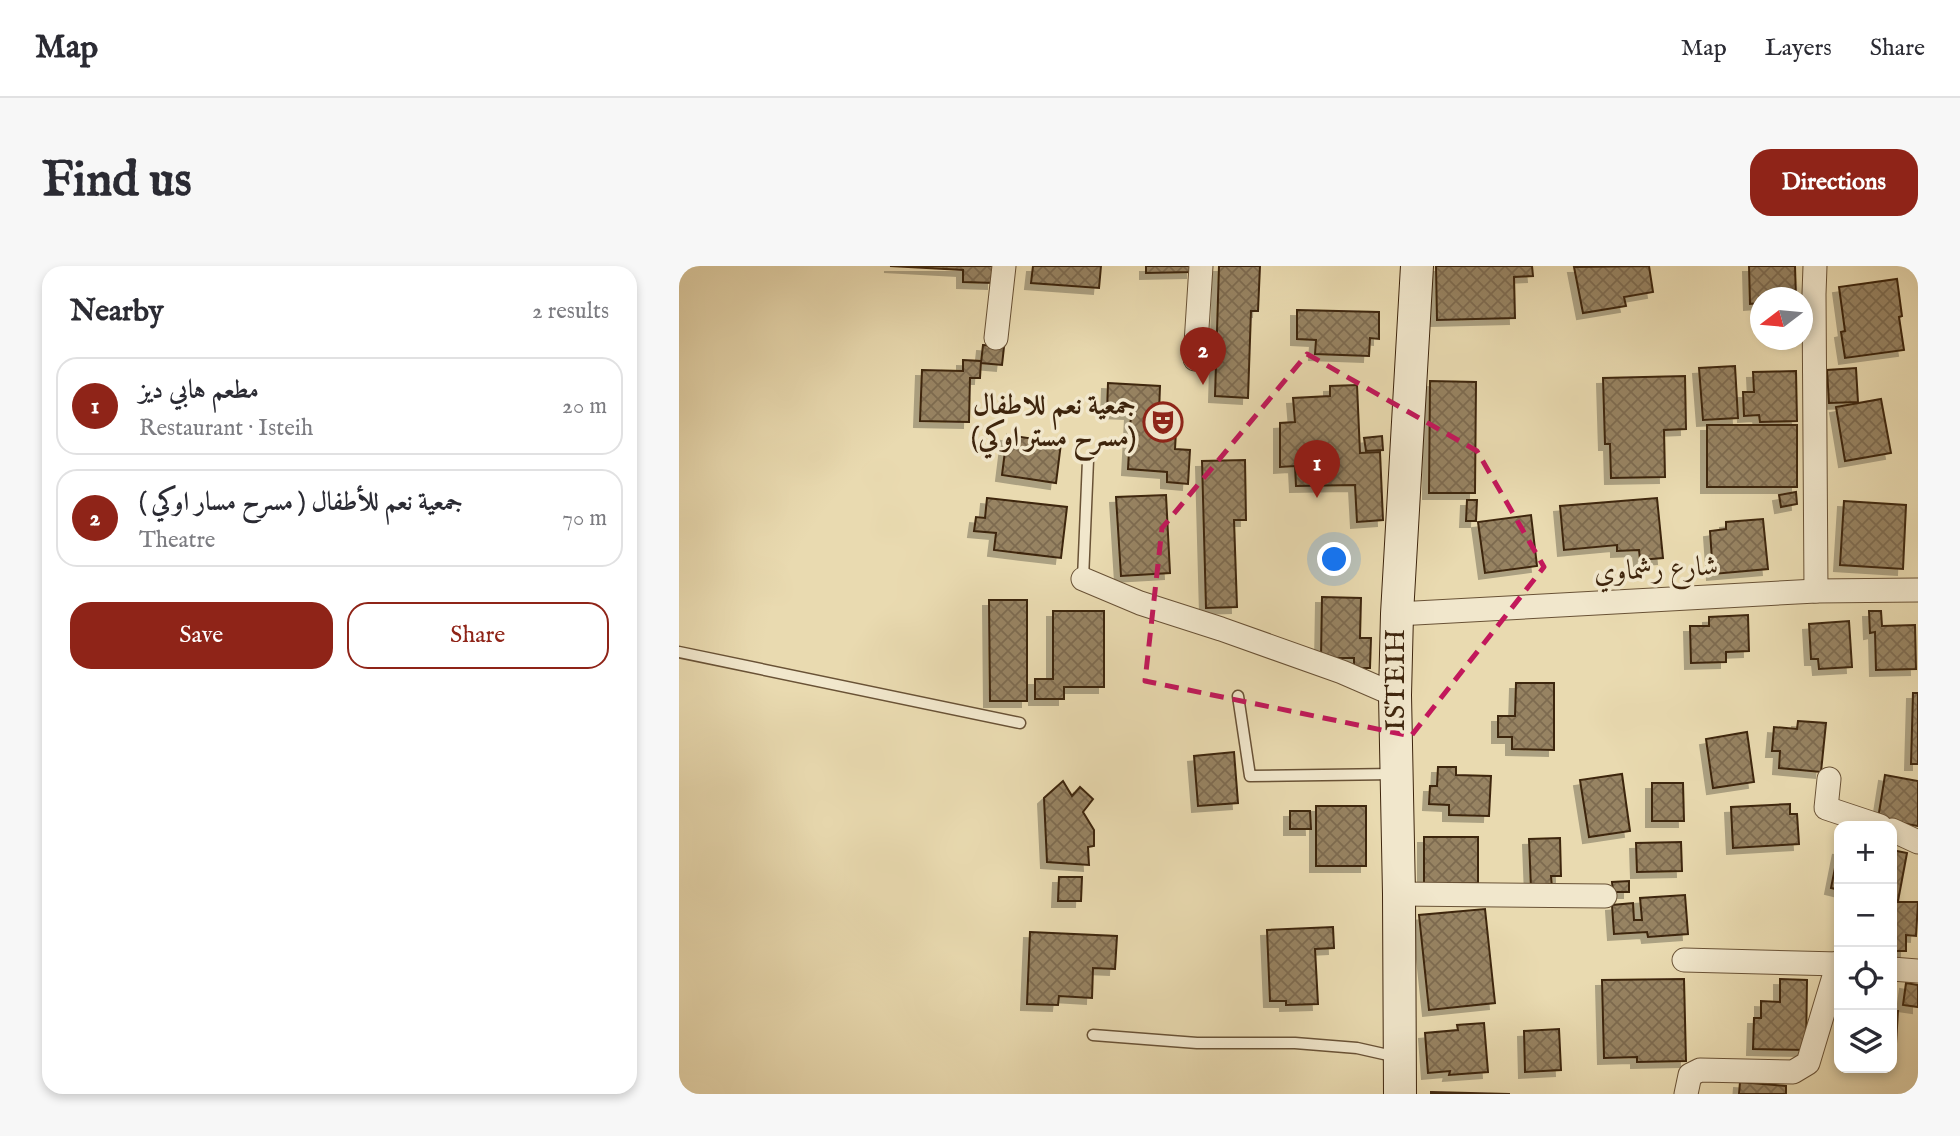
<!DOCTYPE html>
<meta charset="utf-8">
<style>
:root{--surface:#fff;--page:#f7f7f7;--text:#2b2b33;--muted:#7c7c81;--line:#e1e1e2;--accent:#8f2418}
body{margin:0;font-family:"IM FELL English",Amiri,serif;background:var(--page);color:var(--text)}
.controls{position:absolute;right:21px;bottom:21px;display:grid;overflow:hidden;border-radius:14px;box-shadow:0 4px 10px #0003}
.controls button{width:63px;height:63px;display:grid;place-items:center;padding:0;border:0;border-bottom:2px solid var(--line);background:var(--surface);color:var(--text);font:35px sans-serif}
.compass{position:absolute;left:1071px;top:21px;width:63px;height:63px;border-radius:50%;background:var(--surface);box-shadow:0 4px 10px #0003;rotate:254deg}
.you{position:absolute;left:656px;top:294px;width:24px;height:24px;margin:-18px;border:5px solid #fff;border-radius:50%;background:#1a73e8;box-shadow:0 0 0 10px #1a73e833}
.badge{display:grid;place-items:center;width:46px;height:46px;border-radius:50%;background:var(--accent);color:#fff;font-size:23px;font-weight:700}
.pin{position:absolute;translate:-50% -58px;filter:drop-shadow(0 2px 4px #0008)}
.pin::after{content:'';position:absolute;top:37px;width:24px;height:21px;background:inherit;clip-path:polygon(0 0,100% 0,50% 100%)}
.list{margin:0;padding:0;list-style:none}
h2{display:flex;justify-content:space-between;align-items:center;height:91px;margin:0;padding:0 28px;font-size:30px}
h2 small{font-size:23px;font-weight:400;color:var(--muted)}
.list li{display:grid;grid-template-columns:46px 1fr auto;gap:21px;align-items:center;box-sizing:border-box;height:98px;margin:0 14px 14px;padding:0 14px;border:2px solid var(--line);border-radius:21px}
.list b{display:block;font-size:26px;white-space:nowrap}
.list p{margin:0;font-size:23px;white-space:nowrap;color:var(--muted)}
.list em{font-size:23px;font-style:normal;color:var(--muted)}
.actions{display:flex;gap:14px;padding:21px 28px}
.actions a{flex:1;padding:16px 0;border:2px solid var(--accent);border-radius:21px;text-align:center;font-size:24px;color:var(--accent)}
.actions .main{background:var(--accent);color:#fff}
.icon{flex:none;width:38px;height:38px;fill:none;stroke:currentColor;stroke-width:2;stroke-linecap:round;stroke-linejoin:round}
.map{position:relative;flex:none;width:1239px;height:828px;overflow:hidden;border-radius:21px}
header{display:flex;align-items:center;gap:42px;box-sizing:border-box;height:98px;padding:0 35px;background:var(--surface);border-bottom:2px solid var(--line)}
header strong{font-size:33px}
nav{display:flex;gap:38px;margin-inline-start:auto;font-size:24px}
.intro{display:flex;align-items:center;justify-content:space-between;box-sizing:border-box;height:168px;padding:0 42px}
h1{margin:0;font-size:49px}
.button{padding:18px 32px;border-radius:21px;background:var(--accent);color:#fff;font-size:24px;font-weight:700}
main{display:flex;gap:42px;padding:0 42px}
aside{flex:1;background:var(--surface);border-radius:21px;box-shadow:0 4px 10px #0003}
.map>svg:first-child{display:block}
</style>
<header>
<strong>Map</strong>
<nav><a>Map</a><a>Layers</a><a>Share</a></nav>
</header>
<div class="intro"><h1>Find us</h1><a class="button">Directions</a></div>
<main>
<aside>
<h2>Nearby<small>2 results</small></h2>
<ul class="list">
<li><span class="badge">1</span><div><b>مطعم هابي ديز</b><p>Restaurant · Isteih</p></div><em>20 m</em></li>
<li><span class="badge">2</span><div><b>جمعية نعم للأطفال ( مسرح مسار اوكي )</b><p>Theatre</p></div><em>70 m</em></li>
</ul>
<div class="actions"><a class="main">Save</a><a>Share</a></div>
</aside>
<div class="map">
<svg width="1239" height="828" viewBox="0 0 1239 828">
<defs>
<pattern id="building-cross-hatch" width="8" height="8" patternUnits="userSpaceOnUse" patternTransform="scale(1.75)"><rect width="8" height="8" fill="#978362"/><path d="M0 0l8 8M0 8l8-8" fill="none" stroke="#7d6b4f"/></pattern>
<filter id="shadow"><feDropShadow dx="-6" dy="6" stdDeviation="0" flood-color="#0004"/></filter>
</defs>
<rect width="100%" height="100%" fill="#e9dab0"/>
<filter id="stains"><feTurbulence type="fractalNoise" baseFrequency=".00286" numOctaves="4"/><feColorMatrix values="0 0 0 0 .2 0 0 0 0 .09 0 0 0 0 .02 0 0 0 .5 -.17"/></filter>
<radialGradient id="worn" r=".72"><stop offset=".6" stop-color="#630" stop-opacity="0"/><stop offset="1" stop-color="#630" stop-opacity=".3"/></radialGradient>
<g fill="url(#building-cross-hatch)" stroke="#3e250d" stroke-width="2" filter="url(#shadow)">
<path d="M211,0H314V17L284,16V4Z"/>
<path d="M354,0H422L420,22L352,17Z"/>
<path d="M467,0H513V6L467,7Z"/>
<path d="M540,0H581L579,45H572L569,132L536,130Z"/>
<path d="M757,0H853L854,10L835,11L836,52L758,54Z"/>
<path d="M970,0L974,26L945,31L947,40L904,47L895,1Z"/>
<path d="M1070,0H1116L1117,32H1082V37L1071,38Z"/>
<path d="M1218,13L1223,50L1220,51L1225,84L1166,92L1162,66L1166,65L1160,21Z"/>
<path d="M618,44L700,46V73L691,72L690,90L636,88L637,74L618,73Z"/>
<path d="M304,79L325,81L323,99L302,97Z"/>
<path d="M284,94L302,95L301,112H291L290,156L241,155L243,104L284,105Z"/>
<path d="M1056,100L1059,152L1024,154L1020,102Z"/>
<path d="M1177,102L1179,136L1150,137L1148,104Z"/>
<path d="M1117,105L1118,155L1081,156L1080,149L1065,150L1064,126H1075L1074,106Z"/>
<path d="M1006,110L1007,163L985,164L986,211L932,212L931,178H926L924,112Z"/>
<path d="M751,115L797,116L796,227H750Z"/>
<path d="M429,117L481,120L480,147L498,148L496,183L511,184L509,218L488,216V206L449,203L452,147L428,146Z"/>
<path d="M678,119L681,187L701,186L704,254L678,256L676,219L617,220L616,200L601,201V157L616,156L614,132L651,130V120Z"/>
<path d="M1202,133L1212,187L1166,195L1157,141Z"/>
<rect x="1028" y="159" width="90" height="62"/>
<path d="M328,169L382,177L377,217L323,209Z"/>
<path d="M703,170L704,184L687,185L685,172Z"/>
<path d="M566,194L567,254H555L558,341L527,342L523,195Z"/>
<path d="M1117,226L1118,238L1102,241L1100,229Z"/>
<path d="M487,229L491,307L442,310L437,231Z"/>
<path d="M308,232L388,241L382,292L315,284L317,267L295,265L297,251L306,252Z"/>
<path d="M978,232L984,292L961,294L960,284L938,285V279L885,284L881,240Z"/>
<path d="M788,234H798L797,255H787Z"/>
<path d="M1165,235L1227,239L1224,303L1161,299Z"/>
<path d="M852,249L858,300L806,307L799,256Z"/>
<path d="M1084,253L1089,303L1034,308L1031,265L1047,263V256Z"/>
<path d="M643,331L682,332L681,372H692L691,402H675V392H642Z"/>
<path d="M310,334H348V435H311Z"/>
<path d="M374,345H425V421H385V433H356V413H374Z"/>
<path d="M1190,345H1202L1203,360L1236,359L1237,403L1197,404L1196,366L1191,367Z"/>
<path d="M1069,349L1070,385L1047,386V396L1012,397L1011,360H1030V351Z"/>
<path d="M1170,355L1173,401L1140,403L1139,393H1132L1130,358Z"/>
<path d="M837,417H875V484L833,483V471H819V450H836Z"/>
<path d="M1234,427H1239V498H1232Z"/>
<path d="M1119,455L1147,457L1142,506L1100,502L1101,485H1093L1095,461L1118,463Z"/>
<path d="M1068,466L1075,516L1034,522L1027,473Z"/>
<path d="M555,486L559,537L519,540L515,490Z"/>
<path d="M759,501H777V509L812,510L810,550L770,549V539L750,538L751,520H758Z"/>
<path d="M943,508L951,565L910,571L901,514Z"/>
<path d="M1206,509L1239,515V560L1199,553Z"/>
<path d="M384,515L393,530L401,521L414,533L404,546L415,564V580L409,581L410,599L368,596L365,532Z"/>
<path d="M973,517H1004L1005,555H973Z"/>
<path d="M1111,538V548H1118L1120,578L1054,582L1052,541Z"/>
<rect x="637" y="540" width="50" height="60"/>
<path d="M611,545H631L632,563H611Z"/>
<path d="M745,571H799V617L745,618Z"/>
<path d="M881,572L882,610H872L873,622L852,623L850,573Z"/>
<path d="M1002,576L1003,605L958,606L957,577Z"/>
<path d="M1160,582V624L1152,622Z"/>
<path d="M1213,584L1228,587L1219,635L1213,634Z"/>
<path d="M380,611H403L402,635H379Z"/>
<path d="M950,615V626H934L933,616Z"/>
<path d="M1006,629L1009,668L969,671L968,666L935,668L933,639L954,637L955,654H963L961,632Z"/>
<path d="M1213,636H1239L1237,670L1227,669V685H1213Z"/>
<path d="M806,643L816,737L750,744L740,649Z"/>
<path d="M654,661L655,682L636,683L639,738L607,739V735H591L588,664Z"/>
<path d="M351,666L438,670L436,703L414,702L413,732L380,730L379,739L348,738Z"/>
<path d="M1005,713L1007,795L958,796V791L925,792L923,714Z"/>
<path d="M1101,713L1128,714L1127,784L1074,783L1075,752H1082V735L1101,736Z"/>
<path d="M1227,717L1239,719V741L1224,739Z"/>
<path d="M1213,745H1219L1216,794H1213Z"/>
<path d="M805,757L809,806L770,809L771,805L749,807L746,767L779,764L778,759Z"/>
<path d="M880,763L882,804L846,806L845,765Z"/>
<path d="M1061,816L1107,820V828H1060Z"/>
<path d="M752,826L831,828H752Z"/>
</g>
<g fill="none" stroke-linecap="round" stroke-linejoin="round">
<g stroke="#695236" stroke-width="13">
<g id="lane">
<path d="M404,313L409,194"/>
<path d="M0,386L341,457"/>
<path d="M559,430L571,510L715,508"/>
<path d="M414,769L518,777H616L678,782L718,791"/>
</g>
</g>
<g stroke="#695236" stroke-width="25">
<g id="street">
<path d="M1136,0L1135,28L1137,325"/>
<path d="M317,72L325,0"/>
<path d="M516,93L522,0"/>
<path d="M404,313L461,337L542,363L663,406L716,429"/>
<path d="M718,348L1137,325L1239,324"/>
<path d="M1150,513L1147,542L1201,560"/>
<path d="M1213,564L1239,576"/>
<path d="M720,628L926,630"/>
<path d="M1005,694L1160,698"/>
<path d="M1213,703L1239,705"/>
<path d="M1007,828L1011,809L1021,804L1114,806L1129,797L1159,697"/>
</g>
</g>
<g stroke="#3e250d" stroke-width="34">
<path id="secondary" d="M721,828L720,628L716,429L718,348L738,0"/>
</g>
<use href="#lane" stroke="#f1e7cc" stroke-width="10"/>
<use href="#street" stroke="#f1e7cc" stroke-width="23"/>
<use href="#secondary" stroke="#f1e7cc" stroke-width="32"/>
</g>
<path fill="none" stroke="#c2185b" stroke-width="5" stroke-dasharray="14 9" stroke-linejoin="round" d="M628,88L798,185L865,301L732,470L466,415L483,262Z"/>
<defs>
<g id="theatre-ring" transform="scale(2.0125)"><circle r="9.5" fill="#f1e7cc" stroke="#8f2418" stroke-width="1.5"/><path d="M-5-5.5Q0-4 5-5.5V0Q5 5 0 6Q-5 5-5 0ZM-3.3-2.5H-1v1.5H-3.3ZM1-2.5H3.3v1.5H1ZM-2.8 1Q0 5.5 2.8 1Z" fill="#8f2418"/></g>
</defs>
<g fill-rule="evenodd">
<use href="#theatre-ring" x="484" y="156"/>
</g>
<g text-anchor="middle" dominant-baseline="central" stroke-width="7" stroke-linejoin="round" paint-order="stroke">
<g font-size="28" font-weight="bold" fill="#3e250d" stroke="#f1e7cc" text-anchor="end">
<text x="457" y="140">جمعية نعم للاطفال<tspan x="457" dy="32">(مسرح مستر اوكي)</tspan></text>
</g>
<g font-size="28" fill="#3e250d" stroke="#f1e7cc">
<text transform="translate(977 304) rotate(-3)">شارع رشماوي</text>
<text transform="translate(717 414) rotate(-90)">ISTEIH</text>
</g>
</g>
<rect width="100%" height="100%" filter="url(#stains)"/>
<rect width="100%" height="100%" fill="url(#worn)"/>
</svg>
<div class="controls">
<button>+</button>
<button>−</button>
<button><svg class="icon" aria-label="locate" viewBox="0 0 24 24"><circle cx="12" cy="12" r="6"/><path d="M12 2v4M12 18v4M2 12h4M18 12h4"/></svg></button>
<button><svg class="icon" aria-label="layers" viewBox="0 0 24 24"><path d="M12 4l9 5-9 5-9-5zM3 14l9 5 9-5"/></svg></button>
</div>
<svg class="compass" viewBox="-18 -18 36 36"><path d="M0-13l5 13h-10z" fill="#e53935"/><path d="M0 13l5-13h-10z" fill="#7c7c81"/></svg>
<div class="you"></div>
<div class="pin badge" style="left:638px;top:232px">1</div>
<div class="pin badge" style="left:524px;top:119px">2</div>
</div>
</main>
